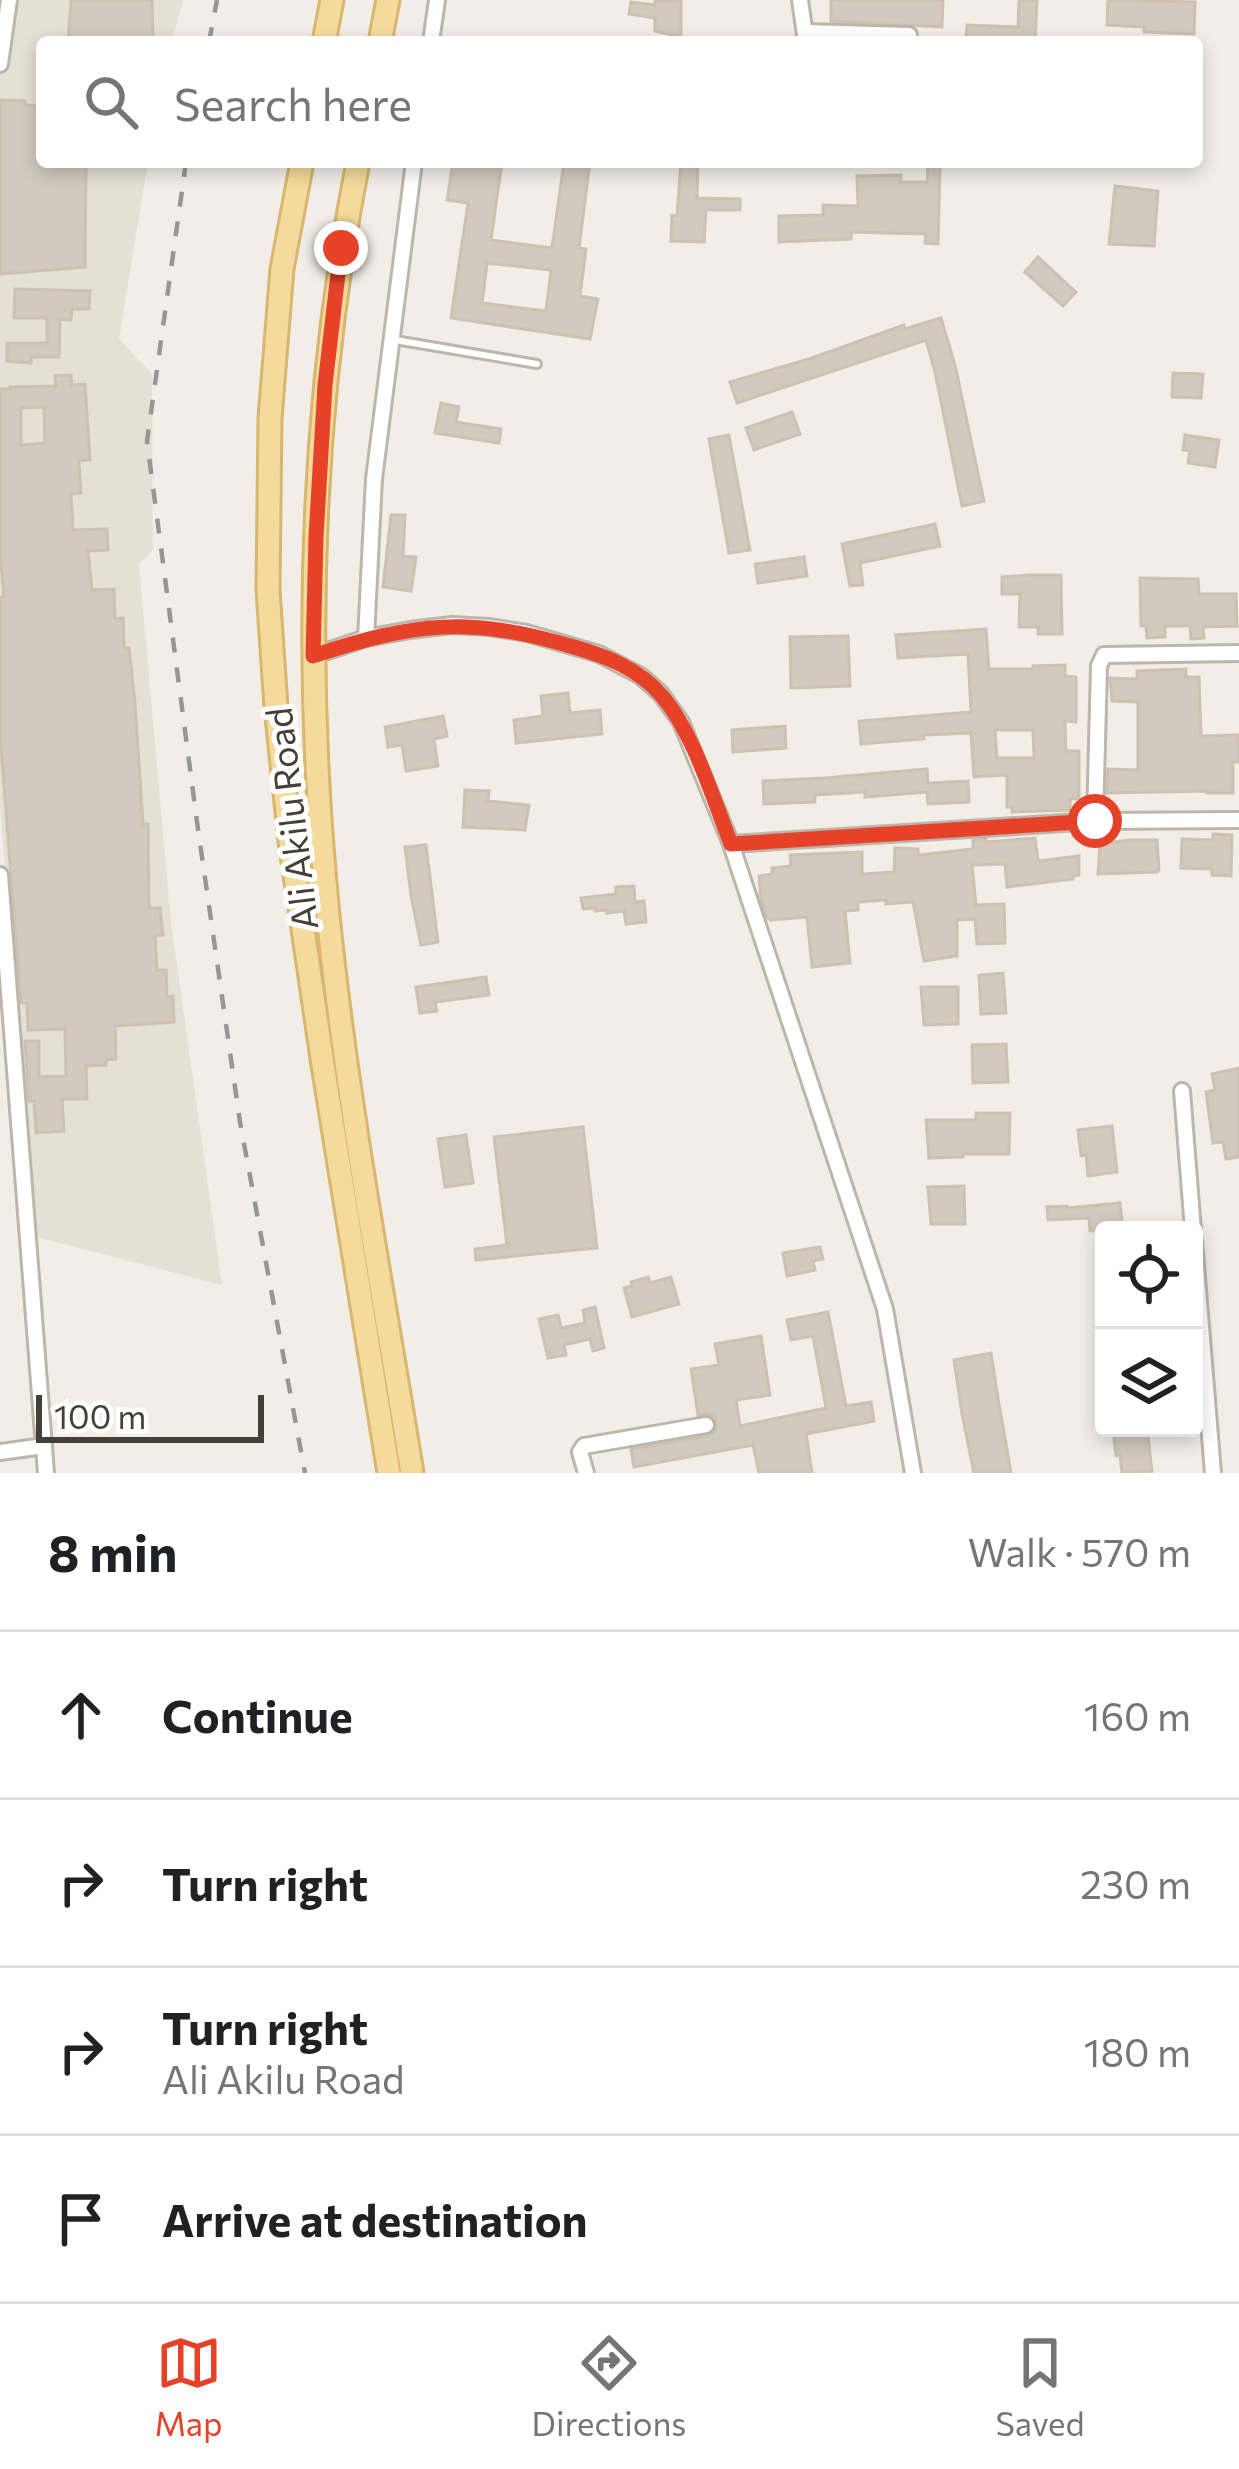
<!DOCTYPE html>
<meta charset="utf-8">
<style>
:root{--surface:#fff;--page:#f2f2f2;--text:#202124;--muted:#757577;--line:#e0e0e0;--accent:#e6422a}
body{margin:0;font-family:Commissioner,sans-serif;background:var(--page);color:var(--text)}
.controls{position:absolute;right:36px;bottom:36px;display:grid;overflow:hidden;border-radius:12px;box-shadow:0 6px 18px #0003}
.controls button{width:108px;height:108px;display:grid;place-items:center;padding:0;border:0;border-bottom:3px solid var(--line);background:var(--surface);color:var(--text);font:60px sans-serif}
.scale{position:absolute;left:36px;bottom:30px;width:228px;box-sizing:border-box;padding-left:12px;border:6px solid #443f37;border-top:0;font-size:33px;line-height:42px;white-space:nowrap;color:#443f37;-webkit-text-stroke:9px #fff;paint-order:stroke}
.stop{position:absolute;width:36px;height:36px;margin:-27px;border:9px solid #e6422a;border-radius:50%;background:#fff}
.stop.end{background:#e6422a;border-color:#fff;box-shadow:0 3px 12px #0008}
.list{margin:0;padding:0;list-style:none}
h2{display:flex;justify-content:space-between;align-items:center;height:156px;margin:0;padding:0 48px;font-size:51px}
h2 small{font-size:39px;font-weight:400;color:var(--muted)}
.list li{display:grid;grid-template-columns:78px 1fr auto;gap:36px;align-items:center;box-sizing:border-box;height:168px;padding:0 48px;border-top:3px solid var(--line)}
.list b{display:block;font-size:45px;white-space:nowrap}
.list p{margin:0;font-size:39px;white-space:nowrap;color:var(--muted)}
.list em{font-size:39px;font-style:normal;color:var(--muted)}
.icon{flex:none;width:66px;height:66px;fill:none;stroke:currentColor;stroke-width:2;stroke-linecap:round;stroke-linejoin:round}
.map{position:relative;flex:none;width:1239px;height:1473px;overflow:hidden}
.search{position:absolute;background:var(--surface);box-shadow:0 6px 18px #0003;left:36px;right:36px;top:36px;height:132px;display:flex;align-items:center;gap:30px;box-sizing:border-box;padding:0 42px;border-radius:12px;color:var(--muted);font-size:45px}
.sheet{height:828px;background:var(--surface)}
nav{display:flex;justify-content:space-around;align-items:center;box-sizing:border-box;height:168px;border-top:3px solid var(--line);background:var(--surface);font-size:33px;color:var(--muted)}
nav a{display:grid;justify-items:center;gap:6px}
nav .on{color:var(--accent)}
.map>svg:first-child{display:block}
</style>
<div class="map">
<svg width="1239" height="1473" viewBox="0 0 1239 1473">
<rect width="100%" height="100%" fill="#f2eee7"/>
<path fill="#e5e0d6" d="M0,0H183L172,42H42V162H148L119,339L152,374L153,549L139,564L171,922L222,1285L36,1237L0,809Z"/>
<g fill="#d2cabe" stroke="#cdc1b1" stroke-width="3" fill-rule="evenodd">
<path d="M71,0H152L153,42H68Z"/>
<path d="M831,0H943L942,27L831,21Z"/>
<path d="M1019,0H1037L1035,42H966L967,25L1018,27Z"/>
<path d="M1108,0L1195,2L1194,34L1144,32V27L1107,25Z"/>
<path d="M655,1H681V37L655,31V18L629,14L631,2L655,5Z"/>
<path d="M0,100L25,101V105L42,106V162L86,165L85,267L0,274Z"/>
<path d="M453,162H502L491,240L552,248L564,162H590L579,248L586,249L580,296L598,299L590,339L451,318L468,203L447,200ZM487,263L551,270L546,311L482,303Z"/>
<path d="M681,162H698L697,198L740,199V210H706L704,242L671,241L672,215L677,216Z"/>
<path d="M928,165L940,166L938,244L925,243L926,234L851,232V239L779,242V216L823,215V205L858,206L857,176L901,175V182H927Z"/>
<path d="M1115,186L1158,191L1154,246L1109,244Z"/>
<path d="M1038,257L1076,292L1063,306L1025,272Z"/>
<path d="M15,289L90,291L89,309H72L71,320L60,319L59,357H31V363L7,361V343H47V318H14Z"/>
<path d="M941,318L955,365L984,501L962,506L935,372L926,340L737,403L730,382L809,359L904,325L905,329Z"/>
<path d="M1173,373L1203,374L1201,398L1172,397Z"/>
<path d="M71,375L72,385L85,384L90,460L79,461V463L81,493L71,494L73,530L107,529L108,550L88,551L92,590L114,589L115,619L123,618L124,648H129L135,703L143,824H148L149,908H160L163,935H155L157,970H166L167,997L173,996L174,1022L115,1026L116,1059L106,1060V1065L86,1066L87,1099H62L64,1131L36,1133L34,1101H29L25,1041H39V1077L66,1076L65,1029L28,1030L27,1003H21L0,735V597H4L0,553V389H10V387L56,386L55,376ZM44,407L45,443L21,445V408Z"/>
<path d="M441,403L459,407L456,422L501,429L499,443L435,433Z"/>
<path d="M792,412L800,434L754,450L746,428Z"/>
<path d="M729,435L750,550L729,553L709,439Z"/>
<path d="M1185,435L1219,440L1215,467L1188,463L1190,451L1183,450Z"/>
<path d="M391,515H405L403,556L416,557L411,591L383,587Z"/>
<path d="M935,524L940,546L860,563L863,585L850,586L842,544Z"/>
<path d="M804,557L807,576L758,583L755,564Z"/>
<path d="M1029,575H1061L1062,634H1038V627H1019L1020,594H1002V577Z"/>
<path d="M1140,578L1198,579L1199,594H1236L1237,626L1203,627L1204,638L1191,639L1190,626H1165V637L1147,638L1146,626H1141Z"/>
<path d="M986,629L989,669H1033V666L1065,665V676L1076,677V722L1065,721L1066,751H1079V799H1070V810L1012,812V807H1007V775L974,777L971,733L923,735L924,739L861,744L859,721L971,712L968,654L898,658L896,635ZM995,730H1033L1034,758H997Z"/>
<path d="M848,636L850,686L791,688L790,637Z"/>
<path d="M1186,669V677H1199L1201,736L1239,735V762H1233V793H1207V791L1107,793L1108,769L1138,770V702L1112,701L1110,678L1137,679V671Z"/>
<path d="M568,693L570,713L600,710L602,734L516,743L514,720L543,716L541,696Z"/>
<path d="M443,716L447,736L434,739L438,766L406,771L402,745L388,747L385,727Z"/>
<path d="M785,726L786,748L733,752L732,730Z"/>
<path d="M927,769L928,783L968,781L969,802L928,804L927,792L865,797V792L815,795V802L764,804L763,781L825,778Z"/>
<path d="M465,790L489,791L488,801L529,805L525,830L463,827Z"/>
<path d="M1213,834L1232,835L1231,876L1212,875V869L1181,868L1182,839L1213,840Z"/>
<path d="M1035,838L1038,861L1079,856V875L1073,876V879L1007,887L1005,864L972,865L976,905L1004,904L1005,943L977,944L975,919L957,920V956L924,961L913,902L886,904V900L858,902V910L845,911L850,963L812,967L807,917L771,920L767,918L761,900L759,876L772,874V868L791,866L790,855L862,852V874L894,872L895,848L918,849V855L973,849V840L986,839V842Z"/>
<path d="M1129,840H1157L1159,870L1157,872L1098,874L1100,844Z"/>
<path d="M426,845L438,942L421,945L411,896L405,847Z"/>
<path d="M634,886L635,902L644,901L646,922L626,924L624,911L607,913V910L595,911V908L583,909L581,898L616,894V887Z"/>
<path d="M1003,973L1006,1013L981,1014L979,975Z"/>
<path d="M486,977L489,995L435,1002L437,1011L420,1013L416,987Z"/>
<path d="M921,987H958V1024L924,1025Z"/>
<path d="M1006,1044L1008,1082L973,1083L972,1045Z"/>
<path d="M1239,1068V1157L1226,1159L1223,1142L1213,1143L1206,1092L1215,1090L1212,1074Z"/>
<path d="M976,1113H1010L1009,1154H963V1157L929,1158L926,1120H976Z"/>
<path d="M1112,1126L1117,1172L1088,1176L1086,1155L1081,1156L1078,1130Z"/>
<path d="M583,1127L597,1248L476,1260L475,1249L507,1245L494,1137Z"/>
<path d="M466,1135L473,1183L445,1187L438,1139Z"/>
<path d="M964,1186L965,1224H931L928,1187Z"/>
<path d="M1120,1203L1123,1230L1090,1231L1089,1218L1048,1220L1047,1207L1067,1206V1208Z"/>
<path d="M820,1247L823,1259L813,1261L815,1270L787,1276L783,1253Z"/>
<path d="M648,1277L650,1283L671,1277L679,1304L632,1317L624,1288L632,1286L631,1282Z"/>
<path d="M595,1307L604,1348L593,1351L590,1339L564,1345L566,1355L548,1358L539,1319L558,1315L561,1328L585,1323L583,1310Z"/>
<path d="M828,1312L846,1406L871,1402L874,1421L806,1434L812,1473H759L753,1445L634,1467L631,1449L708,1436L716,1430L714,1417L709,1414L698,1415L691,1369L719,1365L715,1344L761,1336L770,1395L736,1400L740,1426L826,1408L813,1336L791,1340L787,1320Z"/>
<path d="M991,1353L997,1392L1011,1473H974L962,1414L954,1360Z"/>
<path d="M1147,1428L1152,1471L1122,1473L1120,1455L1116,1456L1113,1431Z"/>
</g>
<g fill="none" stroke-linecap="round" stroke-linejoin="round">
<g stroke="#bcb6ab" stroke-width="12">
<path id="service" d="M395,340L537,364"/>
</g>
<g stroke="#bcb6ab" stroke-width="20">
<g id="minor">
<path d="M800,0L806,42"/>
<path d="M805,32L909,35"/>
<path d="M431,42L437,0"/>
<path d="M0,64L9,0"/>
<path d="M366,638L374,479L414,162"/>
<path d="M313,656L366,638L410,630L452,625L489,627L527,633L599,654L641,676L661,694L681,722L731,844L885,1309L913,1473"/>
<path d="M1095,821L1099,666L1104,655L1239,653"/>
<path d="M731,844L1095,821L1239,820"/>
<path d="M0,875L46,1473"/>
<path d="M1182,1091L1193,1230"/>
<path d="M1194,1241L1213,1473"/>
<path d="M0,1452L44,1446"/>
<path d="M586,1473L580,1452L584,1446L706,1425"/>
</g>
</g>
<g stroke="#d9b66e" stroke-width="27">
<g id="primary">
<path d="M324,42L332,0"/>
<path d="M380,42L388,0"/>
<path d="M302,162L282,269L270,418L268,590L276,707L290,841L323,1065L389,1473"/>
<path d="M358,162C310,409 303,664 328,915C347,1102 382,1287 412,1473"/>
</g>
</g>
<use href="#service" stroke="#fff" stroke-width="6"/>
<use href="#minor" stroke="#fff" stroke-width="14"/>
<use href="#primary" stroke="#f5da9d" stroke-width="21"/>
<g stroke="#969696" stroke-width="4.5" stroke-dasharray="15 15" stroke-linecap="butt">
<path d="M209,42L217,0"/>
<path d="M186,162L147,441L197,822L240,1122L305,1473"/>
</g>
</g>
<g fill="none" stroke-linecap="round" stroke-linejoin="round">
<path stroke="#e6422a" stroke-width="15" d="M341,248L325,385L316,537L313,656C415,622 470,616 574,647C606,656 639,669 661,695C693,731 713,799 731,844L1095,821"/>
</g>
<g text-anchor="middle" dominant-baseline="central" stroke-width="10" stroke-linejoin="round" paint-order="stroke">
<g font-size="36" fill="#443f37" stroke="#fff">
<text transform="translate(290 819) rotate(-97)">Ali Akilu Road</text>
</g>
</g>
</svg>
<div class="controls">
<button><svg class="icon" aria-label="locate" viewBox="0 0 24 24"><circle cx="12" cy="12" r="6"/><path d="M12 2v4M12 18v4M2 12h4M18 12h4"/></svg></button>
<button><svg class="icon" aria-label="layers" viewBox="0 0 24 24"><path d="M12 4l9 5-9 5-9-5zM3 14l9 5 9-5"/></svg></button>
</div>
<div class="scale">100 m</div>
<div class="stop" style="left:1095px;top:821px"></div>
<div class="stop end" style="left:341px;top:248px"></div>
<div class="search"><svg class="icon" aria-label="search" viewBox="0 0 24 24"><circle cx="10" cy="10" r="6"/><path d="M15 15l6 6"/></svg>Search here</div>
</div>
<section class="sheet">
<h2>8 min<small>Walk · 570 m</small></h2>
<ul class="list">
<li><svg class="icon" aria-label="ahead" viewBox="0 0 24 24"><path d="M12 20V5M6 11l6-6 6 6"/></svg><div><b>Continue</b></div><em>160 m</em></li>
<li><svg class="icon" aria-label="right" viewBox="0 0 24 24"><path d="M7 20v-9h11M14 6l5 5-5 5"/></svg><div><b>Turn right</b></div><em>230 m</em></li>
<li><svg class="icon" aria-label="right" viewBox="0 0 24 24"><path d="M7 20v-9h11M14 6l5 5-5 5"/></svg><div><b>Turn right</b><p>Ali Akilu Road</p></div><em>180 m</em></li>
<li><svg class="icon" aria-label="arrive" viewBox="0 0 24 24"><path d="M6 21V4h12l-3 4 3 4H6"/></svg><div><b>Arrive at destination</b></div></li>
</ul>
</section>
<nav>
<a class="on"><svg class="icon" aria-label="map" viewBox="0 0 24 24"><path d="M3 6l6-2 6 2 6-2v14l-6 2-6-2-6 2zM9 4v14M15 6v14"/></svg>Map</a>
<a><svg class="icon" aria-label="directions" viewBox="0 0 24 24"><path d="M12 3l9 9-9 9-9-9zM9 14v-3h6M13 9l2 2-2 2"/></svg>Directions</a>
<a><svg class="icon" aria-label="saved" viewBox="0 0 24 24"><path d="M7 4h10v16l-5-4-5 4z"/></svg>Saved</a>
</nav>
